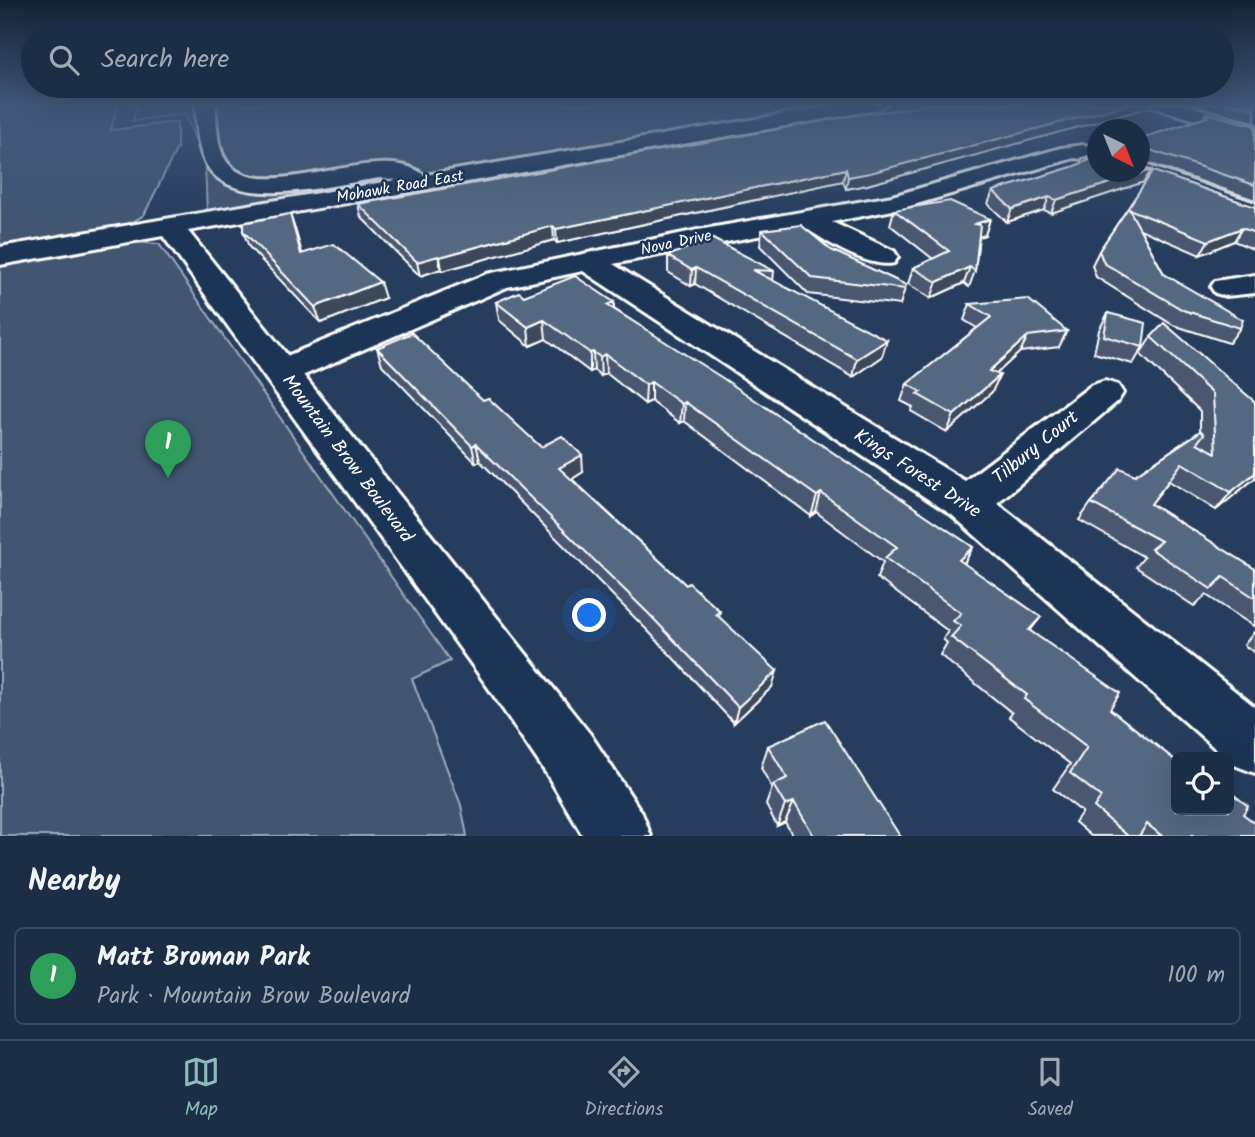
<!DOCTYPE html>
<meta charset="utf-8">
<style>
:root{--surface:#1c2e46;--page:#293a51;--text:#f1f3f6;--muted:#a0a8b3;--line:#3a4a5f;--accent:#8bbbb9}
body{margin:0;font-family:Kalam,sans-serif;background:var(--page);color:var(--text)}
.controls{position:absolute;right:21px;bottom:21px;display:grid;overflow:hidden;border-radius:10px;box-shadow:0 7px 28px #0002}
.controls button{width:63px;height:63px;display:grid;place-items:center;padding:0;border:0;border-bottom:2px solid var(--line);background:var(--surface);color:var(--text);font:35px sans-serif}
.compass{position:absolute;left:1087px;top:119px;width:63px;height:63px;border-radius:50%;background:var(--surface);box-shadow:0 7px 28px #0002;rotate:137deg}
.you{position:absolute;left:590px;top:616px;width:24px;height:24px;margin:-18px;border:5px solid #fff;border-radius:50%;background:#1a73e8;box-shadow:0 0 0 10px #1a73e833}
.badge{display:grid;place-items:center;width:46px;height:46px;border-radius:50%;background:var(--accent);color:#fff;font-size:23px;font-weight:700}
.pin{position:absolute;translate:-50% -58px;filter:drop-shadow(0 2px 4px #0008)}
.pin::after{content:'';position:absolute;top:37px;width:24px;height:21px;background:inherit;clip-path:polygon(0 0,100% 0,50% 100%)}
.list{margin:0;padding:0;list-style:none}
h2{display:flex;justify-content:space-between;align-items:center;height:91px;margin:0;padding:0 28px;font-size:30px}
h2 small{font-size:23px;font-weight:400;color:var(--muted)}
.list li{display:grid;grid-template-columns:46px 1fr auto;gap:21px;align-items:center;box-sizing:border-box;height:98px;margin:0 14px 14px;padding:0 14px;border:2px solid var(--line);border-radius:10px}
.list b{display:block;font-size:26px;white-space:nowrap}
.list p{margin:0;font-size:23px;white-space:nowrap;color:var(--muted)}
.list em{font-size:23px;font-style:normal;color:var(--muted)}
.icon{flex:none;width:38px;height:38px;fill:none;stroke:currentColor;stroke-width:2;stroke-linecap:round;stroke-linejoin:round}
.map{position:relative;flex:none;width:1255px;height:836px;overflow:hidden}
.search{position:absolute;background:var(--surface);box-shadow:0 7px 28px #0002;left:21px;right:21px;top:21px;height:77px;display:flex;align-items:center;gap:18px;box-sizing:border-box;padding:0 24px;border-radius:38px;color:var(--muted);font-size:26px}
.sheet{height:203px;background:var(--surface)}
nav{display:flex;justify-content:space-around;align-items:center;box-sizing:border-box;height:98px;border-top:2px solid var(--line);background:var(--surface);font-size:19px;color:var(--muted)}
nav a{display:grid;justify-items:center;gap:4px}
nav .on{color:var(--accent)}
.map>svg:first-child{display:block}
</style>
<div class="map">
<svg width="1255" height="836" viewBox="0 0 1255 836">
<rect width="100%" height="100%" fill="#263d5e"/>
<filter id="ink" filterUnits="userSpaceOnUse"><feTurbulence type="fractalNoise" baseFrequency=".0143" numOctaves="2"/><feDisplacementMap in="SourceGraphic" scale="14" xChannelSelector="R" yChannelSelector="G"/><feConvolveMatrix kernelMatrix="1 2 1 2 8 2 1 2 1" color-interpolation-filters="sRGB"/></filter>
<g filter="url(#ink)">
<g fill="#425672" stroke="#a0aab8" stroke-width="2">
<path d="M0,104H118L111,130L177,122V148L144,215L103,240L159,244L450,661L412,679L461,805L467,836H0Z"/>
<path d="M137,104H837L207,212L205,164L185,114L133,121Z"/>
</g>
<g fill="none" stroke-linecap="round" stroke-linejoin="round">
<g stroke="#fff" stroke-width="6">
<g id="minor">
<path d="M195,104H215C217,121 216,147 227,162C264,211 394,129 431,183L427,188L419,190L398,180L381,178C336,183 230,215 205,162C196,144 197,123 195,104Z"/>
<path d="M1152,104H1182L1255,125V137L1155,108Z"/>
<path d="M1083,145L1098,147V161L1074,158L903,208L832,222L894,251L898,257L894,263C869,269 825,241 804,227L613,264L965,481L1092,385L1105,381L1118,385L1123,393L1118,401L997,503L1255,707V773L1234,765L952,515L583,271L507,287L293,380L280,383L267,380L262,372L267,364L487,274L698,230L892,196L1061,148Z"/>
<path d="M1140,163L1255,203V220L1132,175L1129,172H1140Z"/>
<path d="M1255,275V293L1226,296L1215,293L1211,287L1215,281Z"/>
</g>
</g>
<g stroke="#fff" stroke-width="6">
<path id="major" d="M844,104H886L876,110L188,231L590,734L642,813L651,836H583L548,776L488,687L163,236L0,265V247Z"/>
</g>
<use href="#minor" fill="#1d3557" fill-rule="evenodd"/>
<use href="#major" fill="#1d3557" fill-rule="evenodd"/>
</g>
<g fill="#49596f" stroke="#fff" stroke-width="2">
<path d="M1194,104H1255V122L1194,105Z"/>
<path d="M1151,107L867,185L846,189L843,181L557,243L554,240L442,271L441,269L420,276L361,217L358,204Z"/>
<path d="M1206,113L1255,126V200L1142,161L1139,139L1203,118Z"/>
<path d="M1083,158L1144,182L1051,213L1044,210L1007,222L988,204L993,191L1072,167L1080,164Z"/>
<path d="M1153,171L1255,207V250L1234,241L1200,255L1140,229L1164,274L1240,328L1229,343L1173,325L1096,277L1092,265L1099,251Z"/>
<path d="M894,210L990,219L985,235L979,236L975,271L969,287L964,283L931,298L908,284L913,268L933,259L890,225Z"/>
<path d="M295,229L302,254L385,298L321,323L249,247L243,231Z"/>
<path d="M762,230L831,250L906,285L900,305L808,294L760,246Z"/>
<path d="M668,256L774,271L773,281L882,357L853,377L695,284L691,286L668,272Z"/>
<path d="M524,296L614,309L973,547L964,564L1041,617L1030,631L1110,709L1243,814L1255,836H1091L1075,822L1082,812L1053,789L1070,764L1009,717L1012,713L940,655L947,643L943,639L948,631L877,578L883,562L816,512L811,516L684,421L680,423L651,401L645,404L606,373L601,376L594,370L590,372L546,339L530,346L499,320L496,302Z"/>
<path d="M970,304L1067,331L1059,347L1020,352L996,374L992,392L947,432L911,411L913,407L901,401L907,384L977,328L964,320Z"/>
<path d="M1108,313L1143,347L1133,364L1094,353L1099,330Z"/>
<path d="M1151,337L1255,402V478L1216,510L1169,481L1151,504L1255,569V627L1206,595L1194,606L1136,567L1144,557L1079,520L1091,503L1135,475L1200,431V411L1140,354Z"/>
<path d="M377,348L483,400L541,447L583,472L572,479L686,585L720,611L719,617L772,687L734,723L648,631L480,461L476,463L382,365Z"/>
<path d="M1255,631V653L1244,645Z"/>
<path d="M768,746L900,836H793L785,822L777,826L766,805L772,788L761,768Z"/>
</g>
<g fill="#3c485a" stroke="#fff" stroke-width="2">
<path d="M1130,104H1153L1151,107L867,185L846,189L848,177Z"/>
<path d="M1147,149L1142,158L1143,157L1139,165V158L1143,151Z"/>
<path d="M846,169L843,181L557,243L556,229Z"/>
<path d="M1151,170L1144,182L1051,213L1056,200Z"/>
<path d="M1049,197L1044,210L1007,222L1012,209Z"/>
<path d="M290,214L295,229L307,270L301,254Z"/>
<path d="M990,219L985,235L970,240L975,224Z"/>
<path d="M553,226L554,240L442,271L440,257Z"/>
<path d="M1242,228L1234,241L1200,255L1208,241Z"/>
<path d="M438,256L441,269L420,276L417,262Z"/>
<path d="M970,267L964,283L931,298L937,282Z"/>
<path d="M696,268L695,284L691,286L692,270Z"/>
<path d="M380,282L385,298L321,323L315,307Z"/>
<path d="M614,302V320L607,305Z"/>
<path d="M544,320L546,339L530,346L528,327Z"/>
<path d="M1028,336L1020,352L982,387L989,371Z"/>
<path d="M887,340L882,357L853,377L857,359Z"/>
<path d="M593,352L594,370L590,372V353Z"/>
<path d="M605,354L606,373L601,376L600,357Z"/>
<path d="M1000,375L992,392L947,432L954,415Z"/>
<path d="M651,382V401L645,404L646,385Z"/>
<path d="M685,402L684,421L680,423L682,404Z"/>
<path d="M476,444L480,461L476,463L472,446Z"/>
<path d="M582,455L583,472L561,486L559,468Z"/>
<path d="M1255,473V478L1216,510L1231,492Z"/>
<path d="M821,493L816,512L811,516L817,496Z"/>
<path d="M973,547L962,566L959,560Z"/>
<path d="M777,671L772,687L734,723L738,707Z"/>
<path d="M794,802L785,822L777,826L785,805Z"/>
</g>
<g fill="#556781" stroke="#fff" stroke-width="2">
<path d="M929,104H1130L870,173L848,177L846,169L556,229L553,226L440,257L438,256L417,262L358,204L857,115L903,109Z"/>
<path d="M1234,104H1255V109Z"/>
<path d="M1206,113L1255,126V185L1147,149L1143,151V157L1139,158V139L1208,117Z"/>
<path d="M1097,153V172H1139V166L1151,170L1056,200L1049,197L1012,209L993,191L1072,167L1090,160L1083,158Z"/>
<path d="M1153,171L1255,207V233L1242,228L1208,241L1129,209L1164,274L1243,320L1240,328L1183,310L1104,263L1099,251Z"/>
<path d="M950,201L990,219L975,224L980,225L975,271L970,267L937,282L913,268L949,251L894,210Z"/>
<path d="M290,214L301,254L334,244L380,282L315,307L243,231V223Z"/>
<path d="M801,225L831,250L906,285L905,289L812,278L762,230Z"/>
<path d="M711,238L774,271L753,270L887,340L857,359L696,268L692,270L668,256Z"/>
<path d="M575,276L614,302L607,305L721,377L973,547L959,560L1041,617L1029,630L1120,693L1110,709L1176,761V810H1229V791L1248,806L1243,814L1255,823V836H1162L1147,824L1139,836H1128L1094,807L1101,797L1070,773L1087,747L1024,699L1027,695L951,637L961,626L953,621L961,613L885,558L897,547L821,493L817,496L685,402L682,404L651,382L646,385L605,354L600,357L593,352L590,353L544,320L528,327L496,302L519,292L524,296Z"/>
<path d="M1028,299L1067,331L1028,336L989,371L1000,375L954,415L917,394L921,392L907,384L991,317L970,304Z"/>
<path d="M1108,313L1146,323L1143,347L1104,336Z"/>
<path d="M1164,323L1255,402V473L1231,492L1182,463L1151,504L1255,569V598L1223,577L1211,589L1151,549L1161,541L1091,503L1120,468L1135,475L1201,431L1204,434L1197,443L1216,453L1213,394L1151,337Z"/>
<path d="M412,333L483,400L488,398L541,447L562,436L582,455L559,468L686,585L689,583L720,611L716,614L777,671L738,707L649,614L476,444L472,446L377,348Z"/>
<path d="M825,720L900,836H814L794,802L785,805L773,785L787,778L768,746Z"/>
</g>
</g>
<linearGradient id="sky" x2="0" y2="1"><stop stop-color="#152234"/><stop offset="0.47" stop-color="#415779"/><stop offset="1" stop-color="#415779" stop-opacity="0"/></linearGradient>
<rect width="1255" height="221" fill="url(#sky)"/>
<g text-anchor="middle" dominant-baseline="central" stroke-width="5" stroke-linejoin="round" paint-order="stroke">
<g font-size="16" fill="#fff" stroke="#1d3557">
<text transform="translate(400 187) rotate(-10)">Mohawk Road East</text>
<text transform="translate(676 243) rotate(-12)">Nova Drive</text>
</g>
<g font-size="19" fill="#fff" stroke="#1d3557">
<text transform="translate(1036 448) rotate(-39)">Tilbury Court</text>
<text transform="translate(347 459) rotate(53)">Mountain Brow Boulevard</text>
<text transform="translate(917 474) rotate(33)">Kings Forest Drive</text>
</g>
</g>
</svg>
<div class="controls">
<button><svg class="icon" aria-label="locate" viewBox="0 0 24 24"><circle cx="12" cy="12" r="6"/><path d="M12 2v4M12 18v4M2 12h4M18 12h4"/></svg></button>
</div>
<svg class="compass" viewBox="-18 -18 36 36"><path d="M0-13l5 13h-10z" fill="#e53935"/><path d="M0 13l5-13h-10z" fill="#a0a8b3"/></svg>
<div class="you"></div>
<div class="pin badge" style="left:168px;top:478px;background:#2e9e5b">1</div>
<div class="search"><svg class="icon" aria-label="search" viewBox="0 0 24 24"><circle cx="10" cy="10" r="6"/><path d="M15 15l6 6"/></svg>Search here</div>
</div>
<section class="sheet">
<h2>Nearby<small></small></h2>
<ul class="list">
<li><span class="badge" style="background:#2e9e5b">1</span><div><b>Matt Broman Park</b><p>Park · Mountain Brow Boulevard</p></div><em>100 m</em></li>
</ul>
</section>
<nav>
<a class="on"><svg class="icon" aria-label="map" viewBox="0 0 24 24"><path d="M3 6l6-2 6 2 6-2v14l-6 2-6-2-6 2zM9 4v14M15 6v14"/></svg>Map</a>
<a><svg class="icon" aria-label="directions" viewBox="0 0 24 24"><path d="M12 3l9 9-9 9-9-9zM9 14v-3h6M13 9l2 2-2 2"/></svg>Directions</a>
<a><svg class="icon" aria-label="saved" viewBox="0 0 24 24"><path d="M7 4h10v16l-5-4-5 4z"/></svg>Saved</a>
</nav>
